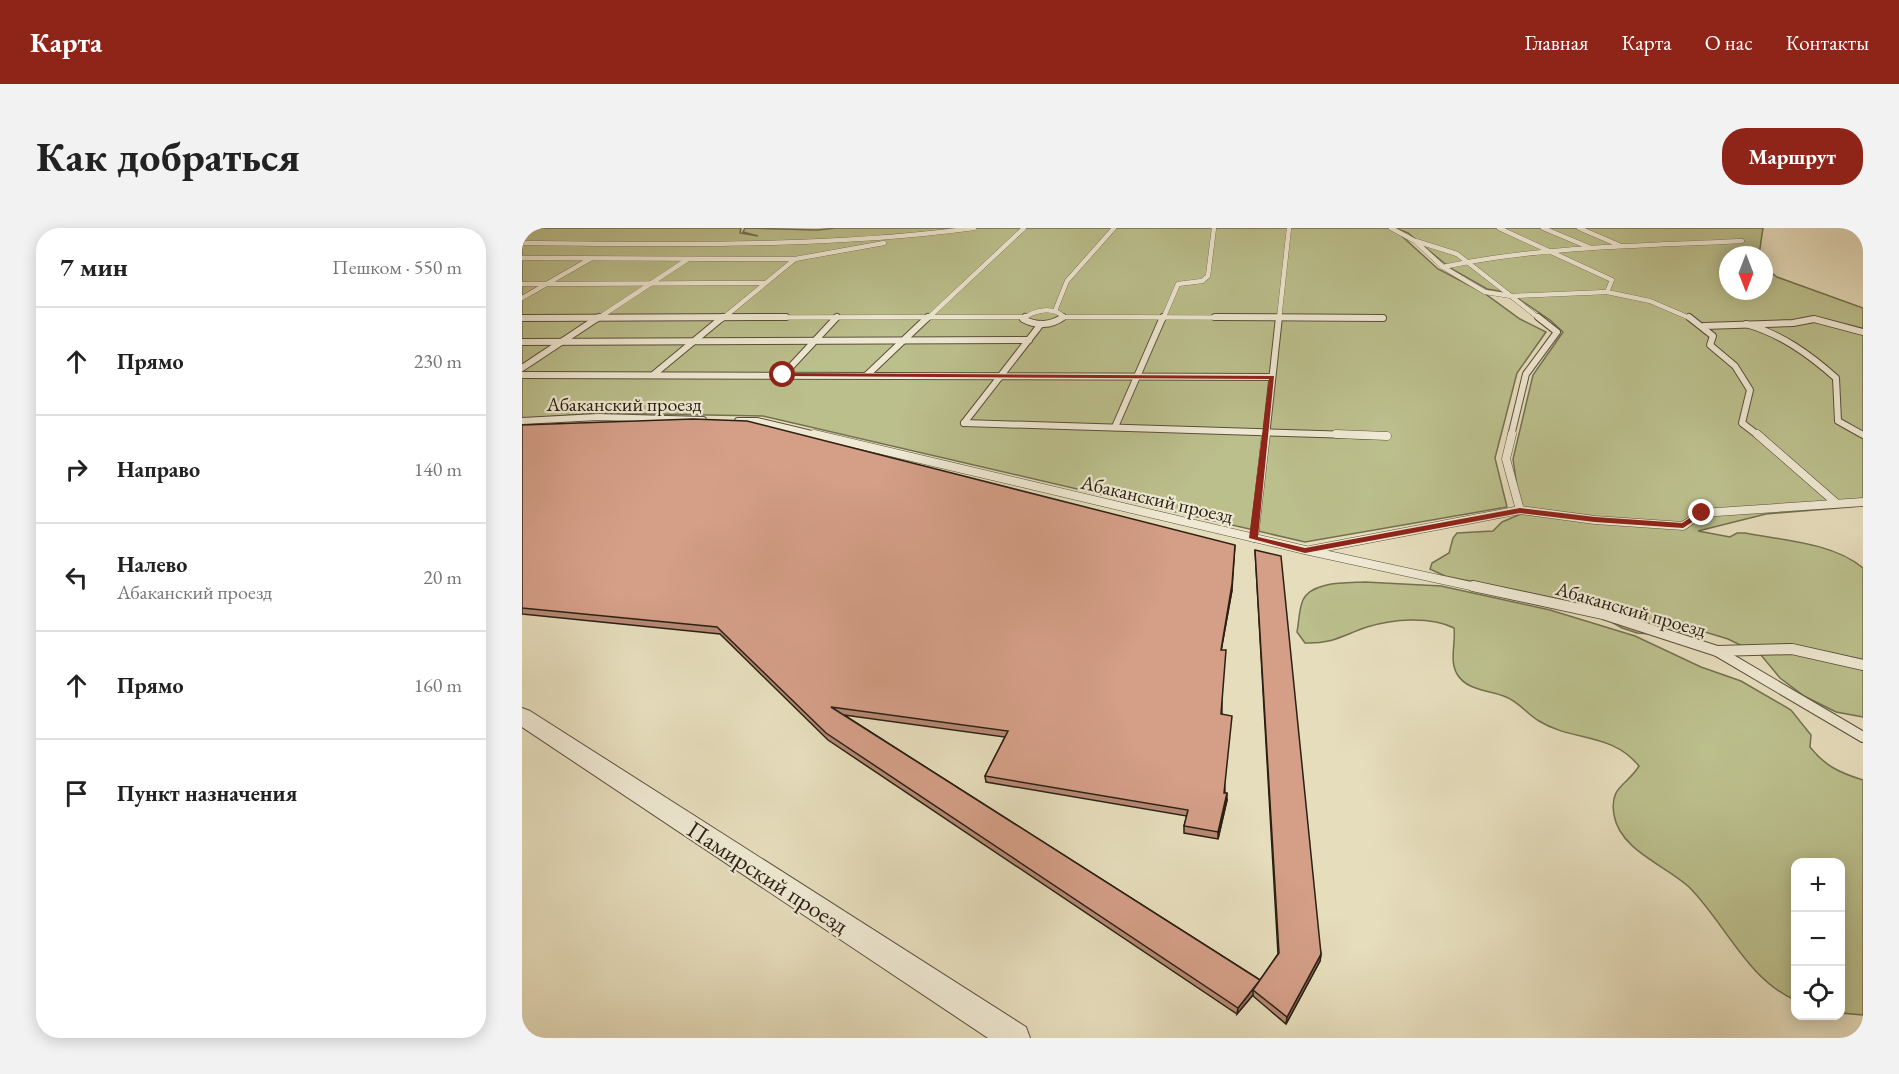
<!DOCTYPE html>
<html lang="ru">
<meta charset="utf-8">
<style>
:root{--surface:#fff;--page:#f2f2f2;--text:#222;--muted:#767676;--line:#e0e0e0;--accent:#8f2418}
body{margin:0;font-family:"EB Garamond",serif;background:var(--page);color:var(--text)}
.controls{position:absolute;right:18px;bottom:18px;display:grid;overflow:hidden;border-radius:12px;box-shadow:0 3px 15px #0003}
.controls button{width:54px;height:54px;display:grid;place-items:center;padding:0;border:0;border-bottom:2px solid var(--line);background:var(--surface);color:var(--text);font:30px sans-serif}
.compass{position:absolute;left:1197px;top:18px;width:54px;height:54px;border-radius:50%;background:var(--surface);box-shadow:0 3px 15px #0003;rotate:180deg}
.stop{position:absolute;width:18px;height:18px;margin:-14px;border:4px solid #8f2418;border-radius:50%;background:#fff}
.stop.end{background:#8f2418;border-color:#fff;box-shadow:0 2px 6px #0008}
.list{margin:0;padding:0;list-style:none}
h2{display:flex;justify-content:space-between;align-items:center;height:78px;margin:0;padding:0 24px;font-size:26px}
h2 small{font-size:20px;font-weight:400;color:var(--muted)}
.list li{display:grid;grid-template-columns:39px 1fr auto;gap:18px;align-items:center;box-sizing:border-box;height:108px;padding:0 24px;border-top:2px solid var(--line)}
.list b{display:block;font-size:22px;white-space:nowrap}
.list p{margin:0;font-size:20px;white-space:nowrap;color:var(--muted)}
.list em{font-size:20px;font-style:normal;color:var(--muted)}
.icon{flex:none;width:33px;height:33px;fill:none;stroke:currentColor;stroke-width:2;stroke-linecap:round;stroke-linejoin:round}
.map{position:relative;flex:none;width:1341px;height:810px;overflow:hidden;border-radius:24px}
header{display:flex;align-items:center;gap:36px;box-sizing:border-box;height:84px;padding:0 30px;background:var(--accent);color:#fff}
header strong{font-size:28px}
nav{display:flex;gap:33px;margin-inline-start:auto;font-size:21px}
.intro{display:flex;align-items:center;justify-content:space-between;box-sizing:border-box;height:144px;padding:0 36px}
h1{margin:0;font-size:42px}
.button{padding:15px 27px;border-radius:24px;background:var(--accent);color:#fff;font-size:21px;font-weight:700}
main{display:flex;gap:36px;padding:0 36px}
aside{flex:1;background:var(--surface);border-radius:24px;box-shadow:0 3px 15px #0003}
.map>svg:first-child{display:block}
</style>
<header>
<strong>Карта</strong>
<nav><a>Главная</a><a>Карта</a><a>О нас</a><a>Контакты</a></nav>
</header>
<div class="intro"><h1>Как добраться</h1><a class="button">Маршрут</a></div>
<main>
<aside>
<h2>7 мин<small>Пешком · 550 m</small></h2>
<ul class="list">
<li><svg class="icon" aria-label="ahead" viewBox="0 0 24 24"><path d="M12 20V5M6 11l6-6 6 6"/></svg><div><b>Прямо</b></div><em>230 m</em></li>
<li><svg class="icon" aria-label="right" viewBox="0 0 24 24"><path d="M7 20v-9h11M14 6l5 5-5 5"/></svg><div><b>Направо</b></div><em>140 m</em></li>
<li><svg class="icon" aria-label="left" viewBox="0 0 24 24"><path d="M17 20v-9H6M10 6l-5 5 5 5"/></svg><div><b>Налево</b><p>Абаканский проезд</p></div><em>20 m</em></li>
<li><svg class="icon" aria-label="ahead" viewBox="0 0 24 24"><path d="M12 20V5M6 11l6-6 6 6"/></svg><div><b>Прямо</b></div><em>160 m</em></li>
<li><svg class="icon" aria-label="arrive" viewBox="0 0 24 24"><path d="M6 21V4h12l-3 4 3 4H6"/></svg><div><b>Пункт назначения</b></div></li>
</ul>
</aside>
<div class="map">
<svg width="1341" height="810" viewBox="0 0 1341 810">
<rect width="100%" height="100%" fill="#e6ddbc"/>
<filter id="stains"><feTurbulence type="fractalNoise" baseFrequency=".00333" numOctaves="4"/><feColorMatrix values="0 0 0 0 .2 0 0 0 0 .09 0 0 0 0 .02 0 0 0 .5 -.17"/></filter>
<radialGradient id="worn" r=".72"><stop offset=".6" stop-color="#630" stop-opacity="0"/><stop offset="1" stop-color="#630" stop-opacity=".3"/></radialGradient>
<g fill="#bbbf8c" stroke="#737050" stroke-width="1.5">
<path d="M0,0H219L218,5L236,8L221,4L223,0L295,2L314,0H871L916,41L962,65L998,91L1024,104L995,145L973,230L985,279L783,314L241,188L76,185L0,191Z"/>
<path d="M873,0H1241L1237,27H1206V63H1242V39L1255,49L1341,80V278L1244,286L1176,303L1208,309L1215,305H1223C1260,312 1312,315 1341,340V489L1314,484L1282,468L1258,450L1239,427L1206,411L1170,400L1144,407L1115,405L1100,400L1056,375L923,348L908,341L910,335L927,325L931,310L935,305L971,303L980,294L999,286L991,231L1011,147L1041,104L1028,92L988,65L965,61L928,40L886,5Z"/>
<path d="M843,354L919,358L1028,382L1113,408L1179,439L1219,453L1269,482L1289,507L1288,519C1303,538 1318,545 1341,552V787L1319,785L1318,634H1274L1273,772C1225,751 1203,695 1167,659C1143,637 1098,622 1092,587C1087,558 1105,558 1117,538C1089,504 1051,514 1017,493C1005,486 997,474 984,469C967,462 945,463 935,446C927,432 934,415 932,400C908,388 871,391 845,399C821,407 811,416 783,415L775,404C777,394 777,380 781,372C790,353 825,355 843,354Z"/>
</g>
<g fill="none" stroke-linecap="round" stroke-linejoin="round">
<g stroke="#5a4f3d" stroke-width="5">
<g id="lane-far3">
<path d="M869,0L893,13L921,39L963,64L989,68L1018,91"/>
<path d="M977,0L1090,52L1085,64L1128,73L1170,91"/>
<path d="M1021,0L1069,20"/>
<path d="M1057,0L1099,18"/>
<path d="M894,13L935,26L989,68L1085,64"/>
<path d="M0,15C151,16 302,20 452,0"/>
<path d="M0,30L273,31"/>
<path d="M921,39C1018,18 1121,18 1220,13"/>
<path d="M0,56L243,55"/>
<path d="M0,70L68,31"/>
<path d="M533,83L545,53L592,0"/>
<path d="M542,89L861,90"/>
<path d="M0,90L501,89"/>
<path d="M75,91L166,31"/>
<path d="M200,91L273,31L362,15"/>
<path d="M313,91L315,89"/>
<path d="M405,91L502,0"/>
<path d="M501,91C512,82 531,78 542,89L539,91"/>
<path d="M641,91L656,56L680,53L686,48L692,0"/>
<path d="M757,91L767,0"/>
</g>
</g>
<g stroke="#5a4f3d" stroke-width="8">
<g id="lane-far2">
<path d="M503,89L501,91C514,98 529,98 541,89"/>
<path d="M693,89L861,90"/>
<path d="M1167,89L1191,108L1188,117L1213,138L1228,162L1220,195L1237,208"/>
<path d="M0,90L264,89"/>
<path d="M1224,96C1259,106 1287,126 1314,150L1316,193L1341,207"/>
<path d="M1182,98L1271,95L1292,91L1341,104"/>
<path d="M0,114L507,112"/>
<path d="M0,140L77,89"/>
<path d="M0,147L750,149"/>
<path d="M131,147L201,89"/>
<path d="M261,147L315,89"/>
<path d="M345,147L406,89"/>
<path d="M0,193L76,189L181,192"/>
<path d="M216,193H235L298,208"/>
<path d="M442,195L863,208"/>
<path d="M442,195L519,96"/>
<path d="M593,199L641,89"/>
<path d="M744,208L757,89"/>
<path d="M989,208L1004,146L1035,104L1016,89"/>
</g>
</g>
<g stroke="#5a4f3d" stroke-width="9">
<g id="lane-far1">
<path d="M292,206L783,322L958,360"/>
<path d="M814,206L865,208"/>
<path d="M990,206L984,231L998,282"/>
<path d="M1235,206L1313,274"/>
<path d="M732,310L744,206"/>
<path d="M788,322L998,282L1073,292L1161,298L1180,285L1341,274"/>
</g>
</g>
<g stroke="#5a4f3d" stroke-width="12">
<g id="lane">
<path d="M951,358L1081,386L1195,423L1341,509"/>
<path d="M1195,423L1270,421L1341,437"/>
</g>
</g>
<g stroke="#5a4f3d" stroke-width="2">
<path id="street" d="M0,480L8,483L504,799L508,810H466L0,499Z"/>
</g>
<use href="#lane-far3" stroke="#efe9d3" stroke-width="4.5"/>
<use href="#lane-far2" stroke="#efe9d3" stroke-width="6"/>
<use href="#lane-far1" stroke="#efe9d3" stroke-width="8"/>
<use href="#lane" stroke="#efe9d3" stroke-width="10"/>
<use href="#street" fill="#efe9d3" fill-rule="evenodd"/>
</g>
<path fill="#b68874" stroke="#2b2013" stroke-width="1.5" d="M0,197L710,362L699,422L700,486L703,565L705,572L696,611L662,605V598L665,588L464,554L463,548L483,509L322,487L738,752L756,726L733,322L799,726L798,733L764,796L731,768V767L715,786L306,512L198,406L0,386Z"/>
<g fill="#946f5e" stroke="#2b2013" stroke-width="1.5">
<path d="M713,317L710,362L698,429L699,422Z"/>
<path d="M705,565V572L696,611V604Z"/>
<path d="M799,726L798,733L764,796L765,789Z"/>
<path d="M738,752L731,762V767L715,786L716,780Z"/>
</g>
<g fill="#d49e87" stroke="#2b2013" stroke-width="1.5">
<path d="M171,191L225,193L713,317L710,356L699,422H704L699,486L710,488L702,565H705L696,604L662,598L666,582L463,548L486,503L309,479L738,752L716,780L304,505L195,399L0,380V197Z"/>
<path d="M733,322L759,328L799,726L765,789L731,762L757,725Z"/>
</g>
<path fill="#8f2418" d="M261,145L752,148L736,309L783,320L998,280L1073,289L1160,295L1177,284L1184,285L1161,300L1073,294L998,285L783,325L727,310L747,151L259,148Z"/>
<g text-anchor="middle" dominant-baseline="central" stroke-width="4.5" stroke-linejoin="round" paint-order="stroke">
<g font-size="20" fill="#2b2013" stroke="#efe9d3">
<text x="102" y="176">Абаканский проезд</text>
<text transform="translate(635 271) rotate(13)">Абаканский проезд</text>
<text transform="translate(1109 381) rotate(16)">Абаканский проезд</text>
</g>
<g font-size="24" fill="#2b2013" stroke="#efe9d3">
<text transform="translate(246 649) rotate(33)">Памирский проезд</text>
</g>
</g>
<rect width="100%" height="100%" filter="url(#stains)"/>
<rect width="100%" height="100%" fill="url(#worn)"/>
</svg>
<div class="controls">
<button>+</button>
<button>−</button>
<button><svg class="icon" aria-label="locate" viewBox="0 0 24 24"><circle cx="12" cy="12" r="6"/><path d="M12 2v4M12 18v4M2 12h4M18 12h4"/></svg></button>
</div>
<svg class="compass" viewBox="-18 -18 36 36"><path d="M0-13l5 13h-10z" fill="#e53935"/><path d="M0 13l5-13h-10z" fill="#767676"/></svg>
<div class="stop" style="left:261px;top:147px"></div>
<div class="stop end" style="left:1180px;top:285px"></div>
</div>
</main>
